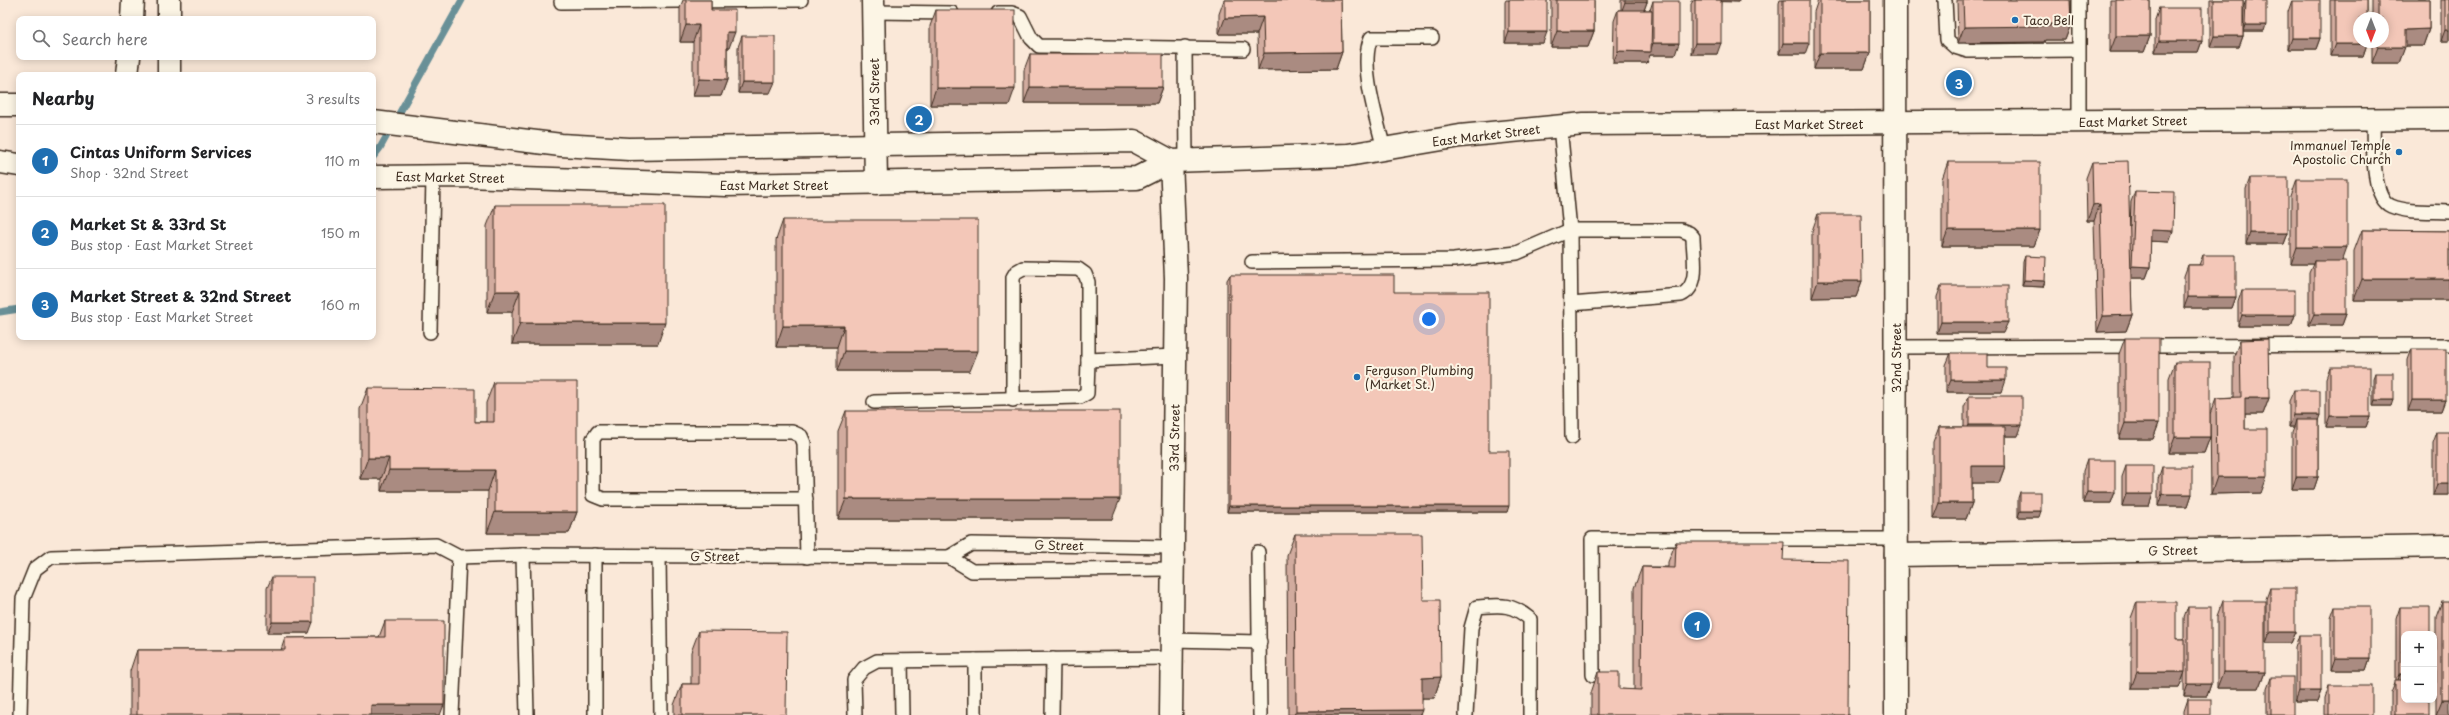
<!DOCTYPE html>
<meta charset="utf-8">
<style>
:root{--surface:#fff;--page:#f6f6f6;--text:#202124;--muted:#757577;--line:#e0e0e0;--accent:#1f6fb2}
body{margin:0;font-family:"Playpen Sans",sans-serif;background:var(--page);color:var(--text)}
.controls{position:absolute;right:12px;bottom:12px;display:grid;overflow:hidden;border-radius:8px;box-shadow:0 2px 10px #0003}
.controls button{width:36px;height:36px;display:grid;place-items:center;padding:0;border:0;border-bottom:1px solid var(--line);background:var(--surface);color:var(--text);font:20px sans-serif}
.compass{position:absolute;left:2353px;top:12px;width:36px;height:36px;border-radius:50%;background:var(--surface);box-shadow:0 2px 10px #0003;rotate:180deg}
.you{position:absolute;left:1429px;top:319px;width:14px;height:14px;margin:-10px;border:3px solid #fff;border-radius:50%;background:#1a73e8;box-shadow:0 0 0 6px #1a73e833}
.badge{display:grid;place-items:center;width:26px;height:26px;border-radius:50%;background:var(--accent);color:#fff;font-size:13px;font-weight:700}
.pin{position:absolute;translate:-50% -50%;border:2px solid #fff;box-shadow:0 1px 4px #0006}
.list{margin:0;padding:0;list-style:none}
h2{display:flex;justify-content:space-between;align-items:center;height:52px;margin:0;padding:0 16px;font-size:17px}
h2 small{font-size:13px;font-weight:400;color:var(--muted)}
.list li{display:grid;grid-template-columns:26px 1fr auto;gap:12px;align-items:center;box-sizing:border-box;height:72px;padding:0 16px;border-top:1px solid var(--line)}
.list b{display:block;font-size:15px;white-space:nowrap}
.list p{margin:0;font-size:13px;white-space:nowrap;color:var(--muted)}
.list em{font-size:13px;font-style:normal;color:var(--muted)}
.icon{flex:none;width:22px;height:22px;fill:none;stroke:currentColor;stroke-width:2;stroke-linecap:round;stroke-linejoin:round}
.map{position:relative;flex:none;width:2449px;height:715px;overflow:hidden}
.search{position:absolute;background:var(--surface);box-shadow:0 2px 10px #0003;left:16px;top:16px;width:360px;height:44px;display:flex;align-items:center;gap:10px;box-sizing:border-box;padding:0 14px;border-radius:8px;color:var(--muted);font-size:15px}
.panel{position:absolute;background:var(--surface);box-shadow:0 2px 10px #0003;left:16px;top:72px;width:360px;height:268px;border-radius:8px}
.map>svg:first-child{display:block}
</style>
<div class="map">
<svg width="2449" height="715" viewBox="0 0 2449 715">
<rect width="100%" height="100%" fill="#fae8d8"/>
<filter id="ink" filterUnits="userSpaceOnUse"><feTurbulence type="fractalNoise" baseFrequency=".025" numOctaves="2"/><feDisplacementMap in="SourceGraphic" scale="8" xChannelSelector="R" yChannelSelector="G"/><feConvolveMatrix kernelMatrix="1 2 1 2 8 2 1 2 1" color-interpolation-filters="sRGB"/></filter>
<g filter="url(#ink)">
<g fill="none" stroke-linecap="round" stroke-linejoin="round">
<g stroke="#699097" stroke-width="7">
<path d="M373,157L380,148L462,0"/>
<path d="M0,312L19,309"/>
</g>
<g stroke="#3b2a1e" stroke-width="16">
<g id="lane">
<path d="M1945,0L1947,40L1955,47L1968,51L2078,50"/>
<path d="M561,2L801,0"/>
<path d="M873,12L952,13"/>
<path d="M998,13H1012L1020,16L1031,38L1039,46L1243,49"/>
<path d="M1185,47L1186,161"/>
<path d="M2373,119C2374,139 2370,197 2391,206C2408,213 2431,211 2449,212"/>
<path d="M2079,122V0"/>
<path d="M1560,126L1570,230L1572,437"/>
<path d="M1384,149C1377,120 1359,65 1371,38H1432"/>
<path d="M1252,262L1454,260L1517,253L1570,230H1681L1689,233L1693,237C1693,256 1701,286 1681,295L1571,304"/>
<path d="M430,332L433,176"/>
<path d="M1895,347L2449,345"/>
<path d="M1013,400V277L1016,272L1023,268L1078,269L1085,274L1088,282V360L1175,356"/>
<path d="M874,402L1080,397L1087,393L1088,360"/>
<path d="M806,499H603L593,495V439L598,432H792L801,436L804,443L807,557"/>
<path d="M1258,552L1260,715"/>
<path d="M523,555L527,715"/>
<path d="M659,556L661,715"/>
<path d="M459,557L523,555L949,557L972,571L1172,569"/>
<path d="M949,557L971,544L1172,547"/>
<path d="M1171,640L1260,642"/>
<path d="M975,660V715"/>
<path d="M901,661L902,715"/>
<path d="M1593,675L1592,539H1896"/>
<path d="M20,715L23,599L35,569L51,557L436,545L459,557L452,715"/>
<path d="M595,715V555"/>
<path d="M855,715L854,680L864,668L877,661L1171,658"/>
<path d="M1052,715L1053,659"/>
<path d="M1466,715L1471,628L1477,607C1501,605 1511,603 1530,619V715"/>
</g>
</g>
<g stroke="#3b2a1e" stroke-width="25">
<g id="street">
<path d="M873,0L876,183"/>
<path d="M1896,555L2449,546"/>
<path d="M1171,715L1176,278L1171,161"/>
</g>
</g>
<g stroke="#3b2a1e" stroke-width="25">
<path id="secondary" d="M1895,0L1896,715"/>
</g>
<g stroke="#3b2a1e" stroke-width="25">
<g id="primary">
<path d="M0,105H19"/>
<path d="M373,122L561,145L629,149L1134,141L1171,161"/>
<path d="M0,162L19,165"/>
<path d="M373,177L467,176L726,185L1137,178L1171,161L1348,155L1460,136L1584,124L2449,119"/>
</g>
</g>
<g stroke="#3b2a1e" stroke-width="25">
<g id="highway">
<path d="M169,0V19"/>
<path d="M132,19L133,0"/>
<path d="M169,57V75"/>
<path d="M127,75L129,57"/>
</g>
</g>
<use href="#lane" stroke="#fcf5e5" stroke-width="13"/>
<use href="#street" stroke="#fcf5e5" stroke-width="22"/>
<use href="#secondary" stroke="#fcf5e5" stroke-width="22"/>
<use href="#primary" stroke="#fcf5e5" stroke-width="22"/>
<use href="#highway" stroke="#fcf5e5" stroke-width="22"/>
</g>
<g fill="#d1ab9e" stroke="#3b2a1e">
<path d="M683,0H711V10L729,48H727V80L721,96H693V42H680V8Z"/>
<path d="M1224,0H1341L1342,52L1336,69L1258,70L1257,34H1219V14Z"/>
<path d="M1506,0H1547L1543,43H1505V2Z"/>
<path d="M1551,0H1594V31L1588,47H1551Z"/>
<path d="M1621,0H1647V2L1644,10H1650L1653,1L1675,55H1650L1647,63H1613L1614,21L1618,10H1621Z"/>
<path d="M1691,0H1739L1738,2L1721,1L1717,54H1691V4L1693,1H1691Z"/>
<path d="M1780,0H1809L1805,54H1779V3Z"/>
<path d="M1818,0H1870V53L1864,69H1814V12Z"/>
<path d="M1957,0H2070L2071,24L2065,40H2045L2044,42L1958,43Z"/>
<path d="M2110,0H2150V36L2144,52H2110Z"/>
<path d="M2210,0H2243V36L2239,47H2210Z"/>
<path d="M2246,0L2264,31H2243L2244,6Z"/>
<path d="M2292,0L2320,38L2316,49H2288V12Z"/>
<path d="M2330,0H2367V44L2363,56H2330Z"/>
<path d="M2372,0H2429V29L2423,46H2405L2399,63H2372V42H2383V18H2372Z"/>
<rect x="2441" y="0" width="8" height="41"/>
<path d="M2159,8L2202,41L2198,52H2155V20Z"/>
<path d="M936,10L1009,105H930V26Z"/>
<path d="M742,36L770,93H738V47Z"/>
<path d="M1030,54L1163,87L1157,103H1024V70Z"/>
<path d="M1948,162L2040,230L2034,246H1942V179Z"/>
<path d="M2092,162L2130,226L2131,202L2135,191L2169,242L2150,241V267L2146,278H2131L2132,315L2126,331L2097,332L2094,221H2087L2086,178Z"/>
<path d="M2250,178L2288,233L2284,244H2246V189Z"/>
<path d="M2297,179L2342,261L2346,314L2342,325H2309V273L2313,264H2291V196Z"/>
<path d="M495,205L658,344H512V312H487V226Z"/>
<path d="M1818,214L1862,281L1856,297L1812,298V231Z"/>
<path d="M783,220L970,371H837V347H776V240Z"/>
<path d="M2362,230L2449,231V300H2354V251Z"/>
<path d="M2203,255L2236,297L2232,308H2184V276L2188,265H2199Z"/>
<path d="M2025,256L2045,281L2043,287L2022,286L2023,262Z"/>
<path d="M1230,275L1394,292L1489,451L1507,512H1227V280Z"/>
<path d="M1941,286L2003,333H1937V297Z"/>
<path d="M2242,290L2295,315L2291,326H2238V302Z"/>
<path d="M2125,338L2159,423L2153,439H2119V354Z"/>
<path d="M2240,340L2269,398L2263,414H2245V429L2261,493L2211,494L2210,414L2216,398L2234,397V356Z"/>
<path d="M2412,349L2446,400L2442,411H2408V360Z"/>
<path d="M1951,353L1988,368L2002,392H1946V365Z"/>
<path d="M2175,362L2210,437L2204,453H2169V378Z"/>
<path d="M2330,367L2370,416L2366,427H2326V378Z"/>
<path d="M2375,373L2391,406H2373V378Z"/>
<path d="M494,382L577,512L569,533H487L488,491H381V479H360V409L368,388L475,422H486V403Z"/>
<path d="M2294,390L2318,420V477L2314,489H2292V432L2294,427H2289V401Z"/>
<path d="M1969,396L2018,436H2005V466L1999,483H1972V503L1966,519H1933V443L1939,427H1964V407Z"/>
<path d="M846,411L1112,519H838V431Z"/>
<path d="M2437,432L2449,495H2433V443Z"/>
<path d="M2087,460L2115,492L2111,503H2083V471Z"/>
<path d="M2126,466L2153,494L2149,506H2122V477Z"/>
<path d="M2162,467L2192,494L2188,506H2158V479Z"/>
<path d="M2020,492L2039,517H2018V498Z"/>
<path d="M1295,534L1423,600L1441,677L1434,698H1422L1420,715H1288L1287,555Z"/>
<path d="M1676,542L1783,560L1848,715H1591V693L1598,672L1619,689L1634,690V588L1642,567H1668V562Z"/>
<path d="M272,577L309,633H267V588Z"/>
<path d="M2270,588L2295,632L2290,643H2266V599Z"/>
<path d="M2223,601L2265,672L2259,688H2217V617Z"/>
<path d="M2442,601L2449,715H2436V617Z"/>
<path d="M2137,602L2176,640H2184V618L2188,607L2211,684L2207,696H2184V674L2179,688H2131V618Z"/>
<path d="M2335,607L2370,658L2366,670H2331V618Z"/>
<path d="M2400,607L2404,634L2429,715H2391V692L2396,680V619Z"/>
<path d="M385,621L440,715H130V671L137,650H281L285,638L379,637Z"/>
<path d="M699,631L786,715H674V705L682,684H691V652Z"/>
<path d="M2299,635L2321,691L2317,702H2295V647Z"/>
<path d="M2271,677L2293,715H2267V688Z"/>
<path d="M2329,686L2372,715H2325V698Z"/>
<path d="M2188,699L2211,715H2184V711Z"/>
</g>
<g fill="#aa8b81" stroke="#3b2a1e">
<path d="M1695,0H1739L1738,2L1695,1Z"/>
<path d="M1625,2H1647L1643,13H1621Z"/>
<path d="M1263,17L1257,34H1219L1225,18Z"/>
<path d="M2050,24H2071L2065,40H2045L2044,42L1958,43L1964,27Z"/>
<path d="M686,25H699L693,42H680Z"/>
<path d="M2245,25H2266L2264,31H2243Z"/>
<path d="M2429,29L2423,46H2399L2405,30Z"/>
<path d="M2445,30H2449V41H2441Z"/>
<path d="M1557,31H1594L1588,47H1551Z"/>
<path d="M727,32H735L729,48H721Z"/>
<path d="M1509,32H1547L1543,43H1505Z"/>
<path d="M2116,36H2150L2144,52H2110Z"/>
<path d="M2214,36H2243L2239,47H2210Z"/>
<path d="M2292,38H2320L2316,49H2288Z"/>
<path d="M2159,41H2202L2198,52H2155Z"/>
<path d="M1653,43H1679L1675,55H1650L1647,63H1613L1618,51L1650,52Z"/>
<path d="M1695,43H1721L1717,54H1691Z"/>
<path d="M1783,43H1809L1805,54H1779Z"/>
<path d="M2335,44H2367L2363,56H2330Z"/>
<path d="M2378,47H2405L2399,63H2372Z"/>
<path d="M1342,52L1336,69L1258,70L1264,53Z"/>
<path d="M1820,53H1870L1864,69H1814Z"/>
<path d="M699,79L727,80L721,96H693Z"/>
<path d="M742,82H775L770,93H738Z"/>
<path d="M1030,87H1163L1157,103H1024Z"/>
<path d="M936,88H1015L1009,105H930Z"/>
<path d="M2100,204L2094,221H2087L2093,205Z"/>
<path d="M1948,230H2040L2034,246H1942Z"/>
<path d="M2151,230L2173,231L2169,242L2147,241Z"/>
<path d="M2250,233H2288L2284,244H2246Z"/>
<path d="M2297,247H2347L2341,264L2314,261L2313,264H2291Z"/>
<path d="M2132,266L2150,267L2146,278H2128Z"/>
<path d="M2362,279H2449V300H2354Z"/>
<path d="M2024,280L2045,281L2043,287L2022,286Z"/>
<path d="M1818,281H1862L1856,297L1812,298Z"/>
<path d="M495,291H520L512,312H487Z"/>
<path d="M2188,297H2236L2232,308H2184Z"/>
<path d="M2314,314H2346L2342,325H2309Z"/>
<path d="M2132,315L2126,331L2097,332L2103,316Z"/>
<path d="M2242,315H2295L2291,326H2238Z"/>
<path d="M1941,322H2008L2003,333H1937Z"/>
<path d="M520,323H665L658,344H512Z"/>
<path d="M783,326H844L837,347H776Z"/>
<path d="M844,351H978L970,371H837Z"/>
<path d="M1951,380H2006L2002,392H1946Z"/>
<path d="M2245,398H2269L2263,414H2239Z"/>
<path d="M2375,400H2393L2391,406H2373Z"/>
<path d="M2412,400H2446L2442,411H2408Z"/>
<path d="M2294,415H2320L2316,427L2296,420L2294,427H2289Z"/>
<path d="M2330,416H2370L2366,427H2326Z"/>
<path d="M2125,423H2159L2153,439H2119Z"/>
<path d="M1969,425H2022L2018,436H1964Z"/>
<path d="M2175,437H2210L2204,453H2169Z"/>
<path d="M368,458H389L381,479H360Z"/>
<path d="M1972,466H2005L1999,483H1966Z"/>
<path d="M389,470H495L488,491H381Z"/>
<path d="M2217,477H2267L2261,493L2211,494Z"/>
<path d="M2296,477H2318L2314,489H2292Z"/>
<path d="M2437,484H2449V495H2433Z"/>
<path d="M2087,492H2115L2111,503H2083Z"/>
<path d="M2126,494H2153L2149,506H2122Z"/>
<path d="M2162,494H2192L2188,506H2158Z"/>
<path d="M846,499H1120L1112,519H838Z"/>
<path d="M1939,503H1972L1966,519H1933Z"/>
<path d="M1229,506H1509L1507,512H1227Z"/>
<path d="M2020,511H2041L2039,517H2018Z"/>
<path d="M495,512H577L569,533H487Z"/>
<path d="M272,622H313L309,633H267Z"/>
<path d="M2270,632H2295L2290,643H2266Z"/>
<path d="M2335,658H2370L2366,670H2331Z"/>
<path d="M2137,672H2185L2179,688H2131Z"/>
<path d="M2223,672H2265L2259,688H2217Z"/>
<path d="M2400,674H2404V686H2396Z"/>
<path d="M1441,677L1434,698H1414L1422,678Z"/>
<path d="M2188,684H2211L2207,696H2184Z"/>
<path d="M2299,691H2321L2317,702H2295Z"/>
<path d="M2442,700H2449V715H2436Z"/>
<path d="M371,705H444L440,715H368Z"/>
<path d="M1422,710L1420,715H1294L1296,711Z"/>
</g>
<g fill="#f3c7b8" stroke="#3b2a1e">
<path d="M686,0H711V10H735V32H727V80L699,79V25H686Z"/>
<path d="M1225,0H1341L1342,52L1264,53L1263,17L1225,18Z"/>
<rect x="1509" y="0" width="38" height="32"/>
<rect x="1557" y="0" width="37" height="31"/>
<rect x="1625" y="0" width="22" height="2"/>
<rect x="1695" y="0" width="26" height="43"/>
<rect x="1783" y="0" width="26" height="43"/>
<rect x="1820" y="0" width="50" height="53"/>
<path d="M1963,0H2070L2071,24H2050V26L1964,27Z"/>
<rect x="2116" y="0" width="34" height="36"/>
<rect x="2214" y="0" width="29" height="36"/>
<path d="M2246,0L2266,1V25H2245Z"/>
<rect x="2292" y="0" width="28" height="38"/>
<path d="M2335,0H2367V18H2359V42H2367V44H2335Z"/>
<path d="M2378,0H2429V29L2405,30V47H2378V42H2383V18H2378Z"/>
<rect x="2445" y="0" width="4" height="30"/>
<rect x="1653" y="1" width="26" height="42"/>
<rect x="2159" y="8" width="43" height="33"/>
<rect x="936" y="10" width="79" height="78"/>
<path d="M1618,10H1652L1651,52L1618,51Z"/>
<rect x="742" y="36" width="33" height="46"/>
<rect x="1030" y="54" width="133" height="33"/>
<path d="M2128,161L2132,315L2103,316L2100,204L2093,205L2092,162Z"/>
<rect x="1948" y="162" width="92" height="68"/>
<rect x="2250" y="178" width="38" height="55"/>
<rect x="2297" y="179" width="50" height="68"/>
<path d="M2135,191L2174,192L2173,231L2151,230L2150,267L2132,266Z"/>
<path d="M495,205H665V323H520V291H495Z"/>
<path d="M1818,214H1861L1862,281H1818Z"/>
<path d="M783,220H978V351H844V326H783Z"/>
<path d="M2362,230L2449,231V279H2362Z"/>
<path d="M2203,255H2236V297H2188V265H2203Z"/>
<path d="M2025,256L2046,257L2045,281L2024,280Z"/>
<rect x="2314" y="261" width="32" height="53"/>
<path d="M1230,275H1394V292H1489V451H1509V506H1229Z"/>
<rect x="1941" y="286" width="67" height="36"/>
<rect x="2242" y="290" width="53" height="25"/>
<rect x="2125" y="338" width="34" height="85"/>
<path d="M2268,339L2269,398H2245V429H2267V477H2217L2216,398L2241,397L2240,340Z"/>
<rect x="2412" y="349" width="34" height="51"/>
<path d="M1951,353H1988V368H2006V380H1951Z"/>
<rect x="2175" y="362" width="35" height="75"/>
<rect x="2330" y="367" width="40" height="49"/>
<rect x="2375" y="373" width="18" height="27"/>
<path d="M494,382H577V512H495V470H389V458H368V388L475,389V422H494Z"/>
<rect x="2294" y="390" width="26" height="25"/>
<rect x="1969" y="396" width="53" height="29"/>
<rect x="846" y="411" width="274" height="88"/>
<rect x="2296" y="420" width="22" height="57"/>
<path d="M1939,427H2005V466H1972V503H1939Z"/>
<rect x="2437" y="432" width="12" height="52"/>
<rect x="2087" y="460" width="28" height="32"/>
<rect x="2126" y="466" width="27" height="28"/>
<rect x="2162" y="467" width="30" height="27"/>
<rect x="2020" y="492" width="21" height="19"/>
<path d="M1295,534H1422L1423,600H1440L1441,677L1422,678V710L1296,711Z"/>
<path d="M1676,542H1784L1783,560L1849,561L1848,715H1598V672H1619V689L1641,690L1642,567L1675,568Z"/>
<rect x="272" y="577" width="41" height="45"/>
<rect x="2270" y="588" width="25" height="44"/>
<rect x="2223" y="601" width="42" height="71"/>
<rect x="2442" y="601" width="7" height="99"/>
<path d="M2137,602H2176V640H2185V672H2137Z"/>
<rect x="2188" y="607" width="23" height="77"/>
<rect x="2335" y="607" width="35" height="51"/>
<path d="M2400,607H2430V634H2404V674H2400Z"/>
<path d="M385,621H444V705H371V715H137V650H285V638L385,637Z"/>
<path d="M699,631L787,632L786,715H682V684H699Z"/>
<rect x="2299" y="635" width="22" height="56"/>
<rect x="2271" y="677" width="22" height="38"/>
<path d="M2395,680H2404V700H2429V715H2395Z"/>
<rect x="2329" y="686" width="43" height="29"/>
<rect x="2188" y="699" width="23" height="16"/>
</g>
</g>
<g fill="#1f6fb2" stroke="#fcf5e5" stroke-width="1.5">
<circle cx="2015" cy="20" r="4"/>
<circle cx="2399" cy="152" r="4"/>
<circle cx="1357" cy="377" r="4"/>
</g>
<g text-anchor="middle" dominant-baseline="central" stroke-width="4" stroke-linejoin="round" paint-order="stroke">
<g font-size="12" fill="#3b2a1e" stroke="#fcf5e5" text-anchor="start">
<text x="2023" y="20">Taco Bell</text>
<text x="2391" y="145" text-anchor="end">Immanuel Temple<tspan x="2391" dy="14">Apostolic Church</tspan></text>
<text x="1365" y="370">Ferguson Plumbing<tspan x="1365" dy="14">(Market St.)</tspan></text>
</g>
<g font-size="12" fill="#3b2a1e" stroke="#fcf5e5">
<text transform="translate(874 92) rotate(-90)">33rd Street</text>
<text transform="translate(2133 121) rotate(-1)">East Market Street</text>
<text x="1809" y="124">East Market Street</text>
<text transform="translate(1486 135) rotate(-7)">East Market Street</text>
<text transform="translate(450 177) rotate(1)">East Market Street</text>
<text x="774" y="185">East Market Street</text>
<text transform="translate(1896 358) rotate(-90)">32nd Street</text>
<text transform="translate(1174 438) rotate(-89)">33rd Street</text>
<text transform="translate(1059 545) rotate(1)">G Street</text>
<text transform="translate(2173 550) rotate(-1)">G Street</text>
<text x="715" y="556">G Street</text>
</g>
</g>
</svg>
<div class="controls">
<button>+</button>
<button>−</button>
</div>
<svg class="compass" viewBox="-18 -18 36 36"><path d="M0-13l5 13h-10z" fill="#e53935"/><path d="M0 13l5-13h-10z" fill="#757577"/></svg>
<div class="you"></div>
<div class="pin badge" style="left:1697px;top:625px">1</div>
<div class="pin badge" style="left:919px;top:119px">2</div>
<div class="pin badge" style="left:1959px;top:83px">3</div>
<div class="search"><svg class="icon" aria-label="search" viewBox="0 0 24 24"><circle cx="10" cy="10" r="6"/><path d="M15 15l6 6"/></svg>Search here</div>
<section class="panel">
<h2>Nearby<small>3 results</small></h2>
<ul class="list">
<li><span class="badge">1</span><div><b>Cintas Uniform Services</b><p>Shop · 32nd Street</p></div><em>110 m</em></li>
<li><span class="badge">2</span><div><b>Market St &amp; 33rd St</b><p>Bus stop · East Market Street</p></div><em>150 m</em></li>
<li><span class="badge">3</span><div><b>Market Street &amp; 32nd Street</b><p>Bus stop · East Market Street</p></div><em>160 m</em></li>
</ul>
</section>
</div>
